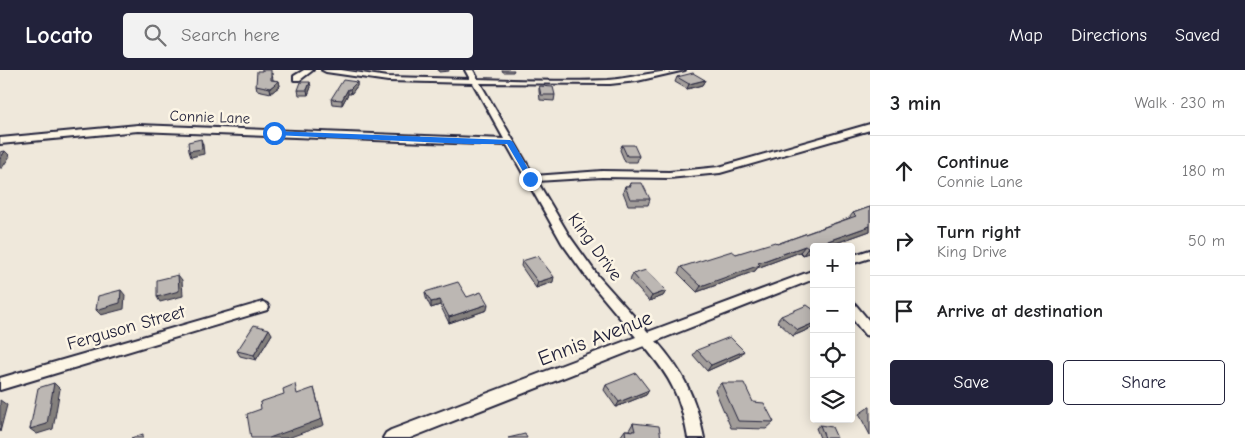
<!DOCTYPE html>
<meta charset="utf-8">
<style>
:root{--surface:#fff;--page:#f2f2f2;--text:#202124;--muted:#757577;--line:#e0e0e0;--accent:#22223b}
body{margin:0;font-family:"Comic Neue",sans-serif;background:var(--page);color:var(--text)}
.controls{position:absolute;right:15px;bottom:15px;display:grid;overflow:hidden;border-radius:5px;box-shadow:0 2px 12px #0003}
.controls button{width:45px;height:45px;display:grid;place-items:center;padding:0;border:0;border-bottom:1px solid var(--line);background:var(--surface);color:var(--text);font:25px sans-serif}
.stop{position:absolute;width:15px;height:15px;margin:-11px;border:4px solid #1a73e8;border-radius:50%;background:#fff}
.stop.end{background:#1a73e8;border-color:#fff;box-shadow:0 1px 5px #0008}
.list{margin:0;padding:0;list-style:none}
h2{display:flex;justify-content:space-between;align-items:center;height:65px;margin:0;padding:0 20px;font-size:21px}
h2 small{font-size:16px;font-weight:400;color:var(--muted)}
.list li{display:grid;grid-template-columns:32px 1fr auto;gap:15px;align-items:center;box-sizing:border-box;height:70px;padding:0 20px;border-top:1px solid var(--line)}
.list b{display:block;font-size:19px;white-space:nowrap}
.list p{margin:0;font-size:16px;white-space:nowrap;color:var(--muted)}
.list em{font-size:16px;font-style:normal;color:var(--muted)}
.actions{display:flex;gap:10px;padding:15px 20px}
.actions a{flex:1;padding:11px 0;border:1px solid var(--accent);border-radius:5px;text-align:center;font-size:18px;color:var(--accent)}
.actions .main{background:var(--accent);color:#fff}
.icon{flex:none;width:28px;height:28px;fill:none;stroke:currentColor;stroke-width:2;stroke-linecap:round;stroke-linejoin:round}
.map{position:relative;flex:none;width:870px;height:368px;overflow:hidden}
header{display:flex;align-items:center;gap:30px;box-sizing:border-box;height:70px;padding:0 25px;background:var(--accent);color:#fff}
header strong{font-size:24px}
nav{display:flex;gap:28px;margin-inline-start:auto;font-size:18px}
.search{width:350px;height:45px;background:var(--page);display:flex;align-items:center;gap:12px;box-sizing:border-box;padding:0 18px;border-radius:5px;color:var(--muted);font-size:19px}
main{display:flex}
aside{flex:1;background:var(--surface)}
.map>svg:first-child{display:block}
</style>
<header>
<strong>Locato</strong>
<div class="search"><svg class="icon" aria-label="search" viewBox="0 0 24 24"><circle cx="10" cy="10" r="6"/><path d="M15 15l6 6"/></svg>Search here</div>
<nav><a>Map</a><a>Directions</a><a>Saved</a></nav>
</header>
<main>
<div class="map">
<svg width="870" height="368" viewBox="0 0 870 368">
<rect width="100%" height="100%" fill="#efe8db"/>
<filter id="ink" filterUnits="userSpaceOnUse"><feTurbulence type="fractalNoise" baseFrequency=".02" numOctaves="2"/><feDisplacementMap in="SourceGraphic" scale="10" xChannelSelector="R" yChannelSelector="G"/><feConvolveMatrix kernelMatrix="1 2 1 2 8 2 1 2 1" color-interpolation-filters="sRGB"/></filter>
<g filter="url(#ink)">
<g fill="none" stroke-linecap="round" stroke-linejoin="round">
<g stroke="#22223b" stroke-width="4">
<g id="minor">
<path d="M304,0H313L300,10H294V6Z"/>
<path d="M322,0H341L388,7L470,9L465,0H473L478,9C521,10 565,12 608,10C634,8 659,0 685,0L637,11L610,14L480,13L534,106L602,101L669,102L719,97L870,54V60L720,103L669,108L602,107L537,111L570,167L598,206L648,262L814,200V209L656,271C683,301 696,328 704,368H688C681,327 671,308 644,276L410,368H383L386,363L391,360L636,267L590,212L562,173L507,75L138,61L0,74V68L138,55L504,69L473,13L388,11L326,2Z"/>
<path d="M870,180V188L851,194V186Z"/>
<path d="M263,232L267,234L269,237L267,240L0,320V308Z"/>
<path d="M851,232L855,234L870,252V266L865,265L851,247Z"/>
</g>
</g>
<use href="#minor" fill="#fcf5e5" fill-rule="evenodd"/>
</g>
<g fill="#a29d9a" stroke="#22223b">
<path d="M438,0H449V1L439,2Z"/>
<path d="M502,0H514L513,2H503Z"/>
<path d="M272,3L273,10L279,11L280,16L271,23L257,20L256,15Z"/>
<path d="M677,7L705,10L702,15L687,19L675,12Z"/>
<path d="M357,12V16L351,24H348L342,35L332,34L331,29Z"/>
<path d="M539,16L555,25L554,31L540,30L539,21Z"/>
<path d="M311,17L308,25H299L298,20Z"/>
<path d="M622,75L639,86L637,92H625L620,80Z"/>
<path d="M630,113L650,129L648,135H628L623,122L625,116H629Z"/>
<path d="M870,137V161L825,177H814L803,185L800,182L757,198L755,201L697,222L678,203L681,197L736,184L777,174L849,148L853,143Z"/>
<path d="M522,191L553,212L536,218L521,196Z"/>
<path d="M633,204L666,221L663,226L649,231L630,210Z"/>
<path d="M425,222L467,227L487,240L449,253L440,235L431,238L426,228Z"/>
<path d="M781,246L814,257L793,266L777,251Z"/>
<path d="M272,264L256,290L240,286L237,281Z"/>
<path d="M697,280L740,286L707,301L693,285Z"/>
<path d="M721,313L753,332L774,352L766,359L731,358L715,320Z"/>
<path d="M606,315L649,320L646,325L616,337L604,320Z"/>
<path d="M869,337H870V365L859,344Z"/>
<path d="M633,353L661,368H620V367L625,360H629Z"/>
<path d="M820,355L837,368H820L816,358Z"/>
</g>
<g fill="#84807d" stroke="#22223b">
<path d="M705,10L702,15L687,19L689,14Z"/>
<path d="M279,11L280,16L271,23L270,18Z"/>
<path d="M310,12L311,17L308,25L307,20Z"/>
<path d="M357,12V16L351,24L350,19Z"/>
<path d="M348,19V24L342,35V30Z"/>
<path d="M201,69L203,75L204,84L191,87L189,81Z"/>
<path d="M5,81L10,86L2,98H0V89Z"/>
<path d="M870,156V161L825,177H814V181L803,185L808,178Z"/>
<path d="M805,176L800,182L757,198L755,201L697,222L701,216L758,193Z"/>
<path d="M178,205L182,210L183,226L160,232L157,227Z"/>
<path d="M554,207L553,212L536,218L538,212Z"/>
<path d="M121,220L125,225L124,239L101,245L96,240Z"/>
<path d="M666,221L663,226L649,231L652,226Z"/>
<path d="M440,230V235L431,238V232Z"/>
<path d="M488,234L487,240L449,253V247Z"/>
<path d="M814,253V257L793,266L798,260Z"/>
<path d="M269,259L272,264L256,290L254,285Z"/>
<path d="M744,281L740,286L707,301L711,295Z"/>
<path d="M54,313L60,319L53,359L37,364L30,359Z"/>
<path d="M314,318L324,355L288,368H269Z"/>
<path d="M649,320L646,325L616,337L619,332Z"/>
<path d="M0,330L7,335L0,362Z"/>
</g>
<g fill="#bcb7b3" stroke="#22223b">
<path d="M262,0H271V10L279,11L270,18L256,15L257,1H262Z"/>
<path d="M693,3L705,10L689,14L677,7Z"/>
<path d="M343,10L357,12L350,19H348L342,30L331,29Z"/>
<path d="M301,12H310L307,20H298Z"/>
<path d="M539,16L553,17L555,25H541Z"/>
<path d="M201,69L202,79L189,81L188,72Z"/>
<path d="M622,75H634L639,86H627Z"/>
<path d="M5,81L0,89V82Z"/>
<path d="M630,113H642L650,129H630L625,116H631Z"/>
<path d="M870,137V156L808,178L805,176L758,193L760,195L701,216L681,197L732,181L736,184L775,172L777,174L856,146L853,143Z"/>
<path d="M538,186L554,207L538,212L522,191Z"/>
<path d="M646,200L666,221L652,226L633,204Z"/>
<path d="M178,205L179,221L157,227V210Z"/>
<path d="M458,212L467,227L481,222L488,234L449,247L440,230L431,232L425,222Z"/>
<path d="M121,220L120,233L96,240L98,226Z"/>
<path d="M807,235L814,240V253L798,260L781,246Z"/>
<path d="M254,255L269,259L254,285L237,281Z"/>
<path d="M730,267L744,281L711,295L697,280Z"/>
<path d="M636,303L649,320L619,332L606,315Z"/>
<path d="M54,313L47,354L30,359L38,318Z"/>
<path d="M721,313H744L753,332L764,333L774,352L738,351Z"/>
<path d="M295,314L297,324L314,318L322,349L269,368H251L247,344L261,339L260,332L284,324L283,319Z"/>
<path d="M633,353L659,356L661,368H626L625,360L635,361Z"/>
<path d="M820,355L832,357L837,368H825Z"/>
<path d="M143,364V368H131Z"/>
<path d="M525,364L527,368H508Z"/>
</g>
</g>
<path fill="#1a73e8" d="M272,61L510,70L513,72L534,109L528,110L507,74H467L274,65Z"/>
<g text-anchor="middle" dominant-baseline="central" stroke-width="5" stroke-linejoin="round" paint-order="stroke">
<g font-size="15" fill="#22223b" stroke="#fcf5e5">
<text transform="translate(210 47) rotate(2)">Connie Lane</text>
</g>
<g font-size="18" fill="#22223b" stroke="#fcf5e5">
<text transform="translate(595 177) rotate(54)">King Drive</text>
<text transform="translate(126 258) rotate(-16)">Ferguson Street</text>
</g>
<g font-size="21" fill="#22223b" stroke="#fcf5e5">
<text transform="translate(595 268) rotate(-21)">Ennis Avenue</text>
</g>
</g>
</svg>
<div class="controls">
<button>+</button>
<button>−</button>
<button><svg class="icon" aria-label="locate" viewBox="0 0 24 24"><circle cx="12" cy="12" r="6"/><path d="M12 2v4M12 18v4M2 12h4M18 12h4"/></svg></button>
<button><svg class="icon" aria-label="layers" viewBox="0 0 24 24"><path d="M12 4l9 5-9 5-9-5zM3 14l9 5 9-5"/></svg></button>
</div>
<div class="stop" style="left:274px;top:63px"></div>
<div class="stop end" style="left:530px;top:109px"></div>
</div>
<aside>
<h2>3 min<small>Walk · 230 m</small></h2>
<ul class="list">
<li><svg class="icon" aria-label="ahead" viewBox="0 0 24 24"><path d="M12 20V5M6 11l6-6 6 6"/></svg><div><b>Continue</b><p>Connie Lane</p></div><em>180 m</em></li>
<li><svg class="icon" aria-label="right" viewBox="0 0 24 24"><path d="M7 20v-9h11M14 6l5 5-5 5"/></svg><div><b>Turn right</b><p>King Drive</p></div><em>50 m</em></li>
<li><svg class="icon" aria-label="arrive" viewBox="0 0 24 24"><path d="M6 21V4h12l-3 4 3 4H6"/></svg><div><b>Arrive at destination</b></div></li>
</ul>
<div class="actions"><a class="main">Save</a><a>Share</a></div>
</aside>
</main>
